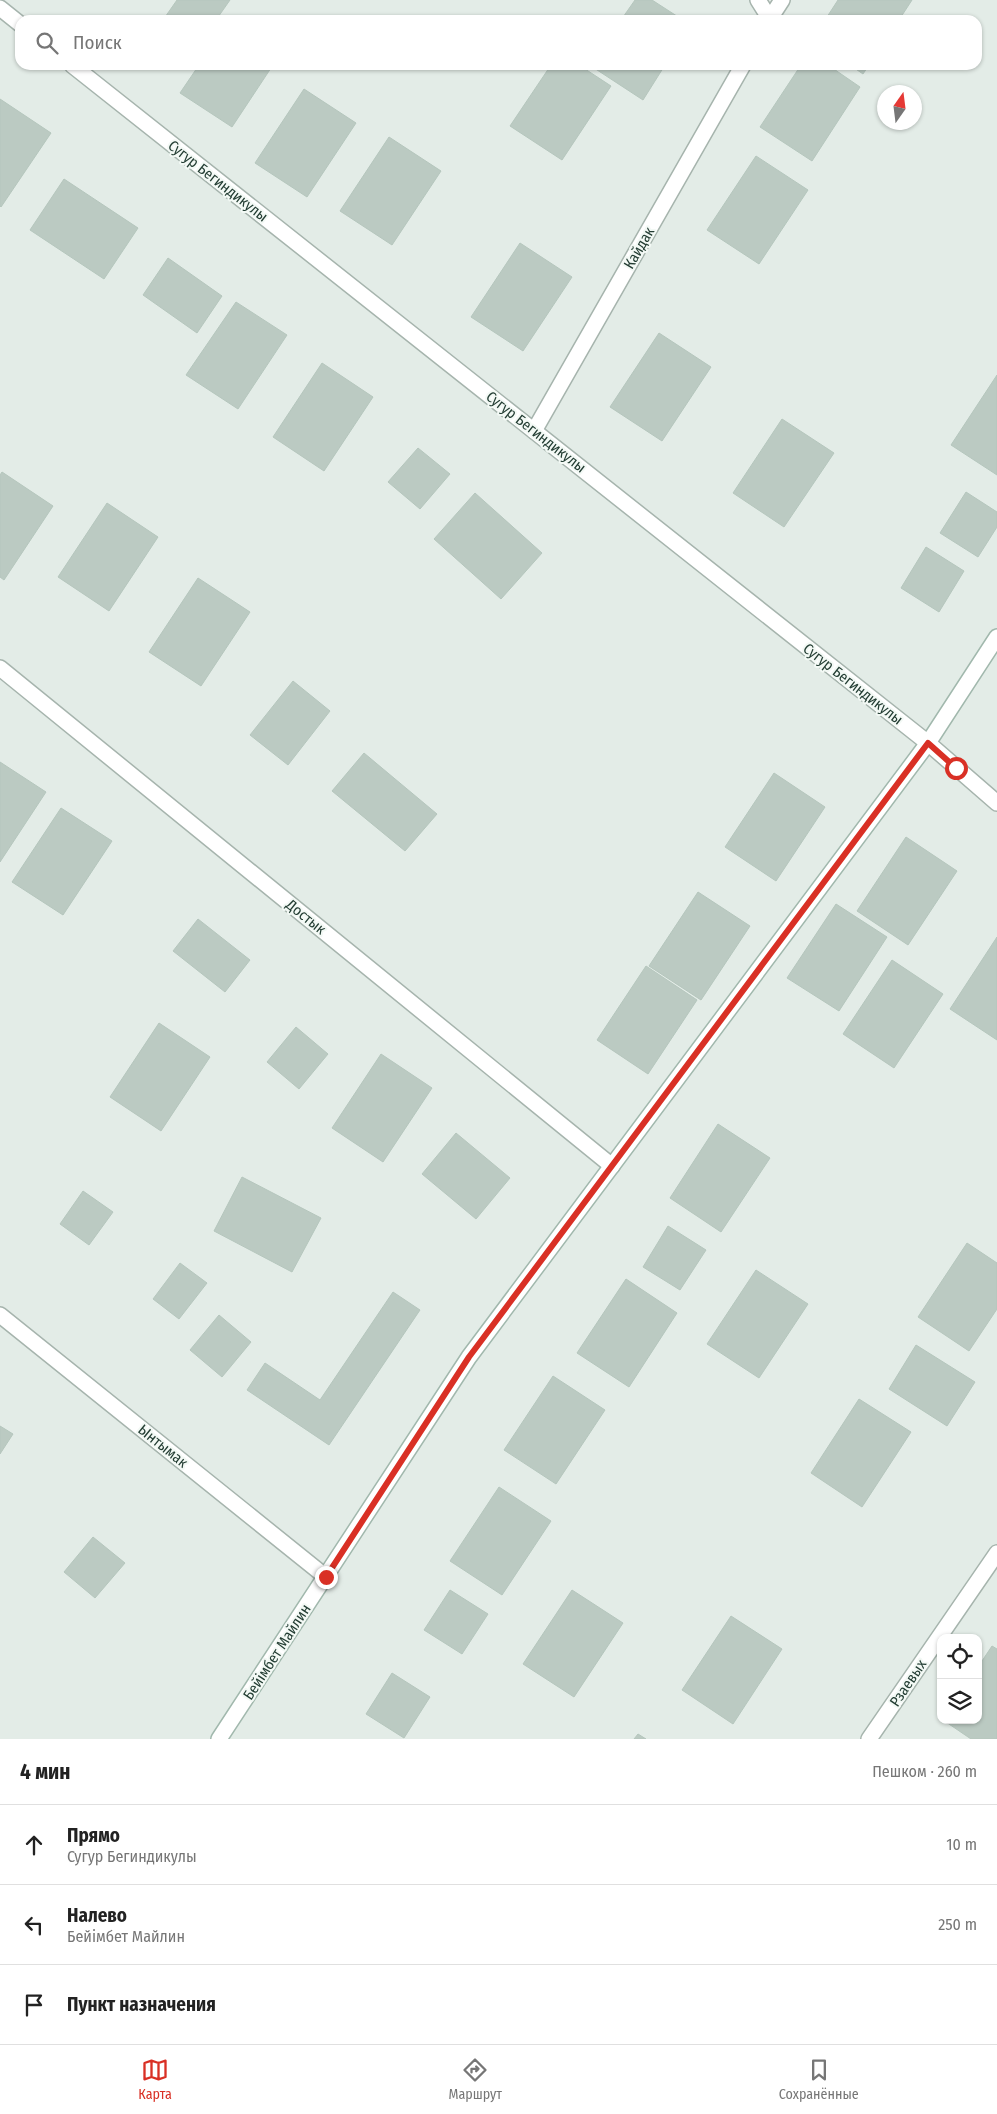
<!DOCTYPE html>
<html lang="ru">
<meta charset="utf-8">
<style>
:root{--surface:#fff;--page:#f6f6f6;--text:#222;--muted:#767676;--line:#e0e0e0;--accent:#d93025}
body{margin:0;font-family:"Fira Sans Condensed",sans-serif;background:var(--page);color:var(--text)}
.controls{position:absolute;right:15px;bottom:15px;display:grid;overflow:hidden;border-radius:10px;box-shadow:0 1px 4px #0004}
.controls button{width:45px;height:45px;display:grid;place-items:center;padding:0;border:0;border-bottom:1px solid var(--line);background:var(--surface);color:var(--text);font:25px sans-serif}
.compass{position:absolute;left:877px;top:85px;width:45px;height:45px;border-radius:50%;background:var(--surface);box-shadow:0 1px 4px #0004;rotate:14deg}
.stop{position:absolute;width:15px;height:15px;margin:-11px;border:4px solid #d93025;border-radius:50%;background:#fff}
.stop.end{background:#d93025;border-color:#fff;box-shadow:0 1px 5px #0008}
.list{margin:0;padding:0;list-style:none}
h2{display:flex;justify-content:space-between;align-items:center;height:65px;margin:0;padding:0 20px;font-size:21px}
h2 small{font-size:16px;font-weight:400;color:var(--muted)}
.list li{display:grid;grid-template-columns:32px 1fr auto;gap:15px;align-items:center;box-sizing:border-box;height:80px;padding:0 20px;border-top:1px solid var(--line)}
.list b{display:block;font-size:19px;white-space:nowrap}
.list p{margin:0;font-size:16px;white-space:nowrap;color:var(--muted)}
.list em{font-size:16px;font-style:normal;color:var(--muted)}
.icon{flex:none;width:28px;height:28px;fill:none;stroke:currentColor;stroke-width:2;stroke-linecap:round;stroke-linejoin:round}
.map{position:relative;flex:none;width:997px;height:1739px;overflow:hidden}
.search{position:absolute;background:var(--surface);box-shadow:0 1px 4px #0004;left:15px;right:15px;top:15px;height:55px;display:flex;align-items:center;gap:12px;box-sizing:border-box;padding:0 18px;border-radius:15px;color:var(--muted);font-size:19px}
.sheet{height:305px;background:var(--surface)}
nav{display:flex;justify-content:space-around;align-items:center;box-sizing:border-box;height:70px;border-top:1px solid var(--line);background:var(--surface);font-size:14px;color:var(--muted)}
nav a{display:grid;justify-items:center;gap:2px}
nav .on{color:var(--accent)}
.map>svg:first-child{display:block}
</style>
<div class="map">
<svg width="997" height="1739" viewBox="0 0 997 1739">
<rect width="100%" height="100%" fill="#e3ece7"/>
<g fill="#bbcac2" stroke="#b5c6bd">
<path d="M177,0H230L216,20H163Z"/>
<path d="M635,0H652L683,20H621Z"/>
<path d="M838,0H912L899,20H825Z"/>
<path d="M199,65H273L232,127L180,93Z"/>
<path d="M551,65H579L611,86L562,160L510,126Z"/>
<path d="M592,65H665L643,100L591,66Z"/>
<path d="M801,65H828L860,87L812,161L760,127Z"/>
<path d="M850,65H869L863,74Z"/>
<path d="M304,89L356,123L307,197L255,163Z"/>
<path d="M0,99L51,133L1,207L0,206Z"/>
<path d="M389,137L441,171L392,245L340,211Z"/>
<path d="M756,156L808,190L759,264L707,230Z"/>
<path d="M64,179L138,228L104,279L30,230Z"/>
<path d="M520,243L572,277L523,351L471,317Z"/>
<path d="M168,258L222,296L197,333L143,295Z"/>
<path d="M236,302L287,335L238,409L186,375Z"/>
<path d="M659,333L711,367L662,441L610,407Z"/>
<path d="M322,363L373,397L324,471L273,437Z"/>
<path d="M997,375V475L951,445Z"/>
<path d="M782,419L834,453L784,527L733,493Z"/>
<path d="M418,448L450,474L420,509L388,482Z"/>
<path d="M2,472L53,506L4,580L0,577V475Z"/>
<path d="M966,492L997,512V527L978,557L940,533Z"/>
<path d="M475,493L542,553L501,599L434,539Z"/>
<path d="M107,503L158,537L109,611L58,577Z"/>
<path d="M926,547L964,571L939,612L901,588Z"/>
<path d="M198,578L250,612L201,686L149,652Z"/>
<path d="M293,681L330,711L288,765L250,735Z"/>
<path d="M364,753L437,814L405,851L332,791Z"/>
<path d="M0,762L46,792L0,862Z"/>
<path d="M774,773L825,807L776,881L725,847Z"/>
<path d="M61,808L112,841L63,915L12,882Z"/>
<path d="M906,837L957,871L908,945L857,911Z"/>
<path d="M698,892L750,926L701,1000L649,966Z"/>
<path d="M836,904L887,937L839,1011L787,978Z"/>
<path d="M198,919L250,960L225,992L173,951Z"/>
<path d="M997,937V1040L950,1009Z"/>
<path d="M892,960L943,994L894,1068L843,1034Z"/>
<path d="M646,966L697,1000L648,1074L597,1040Z"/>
<path d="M159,1023L210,1057L161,1131L110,1097Z"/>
<path d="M296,1027L328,1054L299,1089L267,1062Z"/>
<path d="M381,1054L432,1088L383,1162L332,1128Z"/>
<path d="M718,1124L770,1158L721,1232L670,1198Z"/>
<path d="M456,1133L510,1178L476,1219L422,1174Z"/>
<path d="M242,1177L321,1218L292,1272L214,1231Z"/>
<path d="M83,1191L113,1212L89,1245L60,1224Z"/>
<path d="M668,1226L706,1250L680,1290L643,1267Z"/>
<path d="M967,1243L997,1263V1309L969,1351L918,1317Z"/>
<path d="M180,1263L207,1283L179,1319L153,1299Z"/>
<path d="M756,1270L808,1304L759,1378L707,1344Z"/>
<path d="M626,1279L677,1313L629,1387L577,1353Z"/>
<path d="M393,1292L420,1310L329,1445L247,1390L265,1363L320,1400Z"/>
<path d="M219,1315L251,1342L222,1377L190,1350Z"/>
<path d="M916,1345L975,1382L947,1426L889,1389Z"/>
<path d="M553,1376L605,1410L556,1484L504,1450Z"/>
<path d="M859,1399L911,1432L862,1507L811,1473Z"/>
<path d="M0,1426L13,1434L0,1454Z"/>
<path d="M499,1487L551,1521L502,1595L450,1561Z"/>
<path d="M93,1537L125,1563L95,1598L64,1572Z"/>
<path d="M450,1590L488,1614L462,1654L424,1630Z"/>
<path d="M572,1590L623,1623L574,1697L523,1664Z"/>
<path d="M731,1616L782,1649L733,1724L682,1690Z"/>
<path d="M992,1646L997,1649V1739H971L943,1720H978V1667Z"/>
<path d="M392,1673L430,1697L404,1738L366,1714Z"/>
<path d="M638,1734L646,1739H634Z"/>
</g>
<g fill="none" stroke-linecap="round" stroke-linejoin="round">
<g stroke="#a6b4ad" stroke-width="18">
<g id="street">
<path d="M758,0L770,19"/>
<path d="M0,8L20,24"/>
<path d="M769,20L782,0"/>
<path d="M72,65L928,743L997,803"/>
<path d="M534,431L743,65"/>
<path d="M0,668L612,1166"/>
<path d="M0,1315L326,1577"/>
<path d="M869,1739L997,1553"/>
</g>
</g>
<g stroke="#a1b8ad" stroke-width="18">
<path id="secondary" d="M219,1739L469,1357L928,743L997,637"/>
</g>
<use href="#street" stroke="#fff" stroke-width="15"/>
<use href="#secondary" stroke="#fff" stroke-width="15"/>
</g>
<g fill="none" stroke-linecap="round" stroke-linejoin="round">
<path stroke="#d93025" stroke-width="6" d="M326,1577L469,1357L928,743L956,768"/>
</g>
<g text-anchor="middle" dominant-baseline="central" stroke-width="4" stroke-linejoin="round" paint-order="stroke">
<g font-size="15" fill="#233d33" stroke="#f3f9f5">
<text transform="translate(218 181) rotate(38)">Сугур Бегиндикулы</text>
<text transform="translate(639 248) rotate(-60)">Кайдак</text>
<text transform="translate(536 432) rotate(38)">Сугур Бегиндикулы</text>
<text transform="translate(853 684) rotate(38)">Сугур Бегиндикулы</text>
<text transform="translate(306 917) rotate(39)">Достык</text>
<text transform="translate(163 1446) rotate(39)">Ынтымак</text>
<text transform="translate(277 1652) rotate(-57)">Бейімбет Майлин</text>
<text transform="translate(908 1683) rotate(-56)">Рзаевых</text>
</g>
</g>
</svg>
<div class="controls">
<button><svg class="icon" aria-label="locate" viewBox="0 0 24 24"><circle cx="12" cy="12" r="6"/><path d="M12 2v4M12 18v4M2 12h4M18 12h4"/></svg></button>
<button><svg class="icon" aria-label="layers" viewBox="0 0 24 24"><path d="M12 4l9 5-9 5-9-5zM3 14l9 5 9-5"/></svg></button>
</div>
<svg class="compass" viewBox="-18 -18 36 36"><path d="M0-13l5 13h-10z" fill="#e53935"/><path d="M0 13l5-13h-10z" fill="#767676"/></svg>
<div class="stop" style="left:956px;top:768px"></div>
<div class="stop end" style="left:326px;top:1577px"></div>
<div class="search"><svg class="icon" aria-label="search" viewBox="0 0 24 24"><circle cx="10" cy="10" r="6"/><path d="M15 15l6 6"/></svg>Поиск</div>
</div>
<section class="sheet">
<h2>4 мин<small>Пешком · 260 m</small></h2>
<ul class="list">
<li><svg class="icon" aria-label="ahead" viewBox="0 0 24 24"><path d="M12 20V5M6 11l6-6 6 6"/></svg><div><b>Прямо</b><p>Сугур Бегиндикулы</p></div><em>10 m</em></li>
<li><svg class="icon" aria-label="left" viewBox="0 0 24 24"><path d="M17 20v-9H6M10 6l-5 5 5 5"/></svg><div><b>Налево</b><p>Бейімбет Майлин</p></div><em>250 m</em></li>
<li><svg class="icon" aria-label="arrive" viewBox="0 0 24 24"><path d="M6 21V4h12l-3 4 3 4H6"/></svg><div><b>Пункт назначения</b></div></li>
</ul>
</section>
<nav>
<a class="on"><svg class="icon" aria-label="map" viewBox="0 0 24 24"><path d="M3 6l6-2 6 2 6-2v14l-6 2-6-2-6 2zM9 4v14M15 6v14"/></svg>Карта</a>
<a><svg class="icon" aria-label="directions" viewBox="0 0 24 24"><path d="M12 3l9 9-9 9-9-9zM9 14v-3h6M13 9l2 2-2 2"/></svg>Маршрут</a>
<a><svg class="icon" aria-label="saved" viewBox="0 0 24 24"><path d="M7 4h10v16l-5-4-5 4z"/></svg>Сохранённые</a>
</nav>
